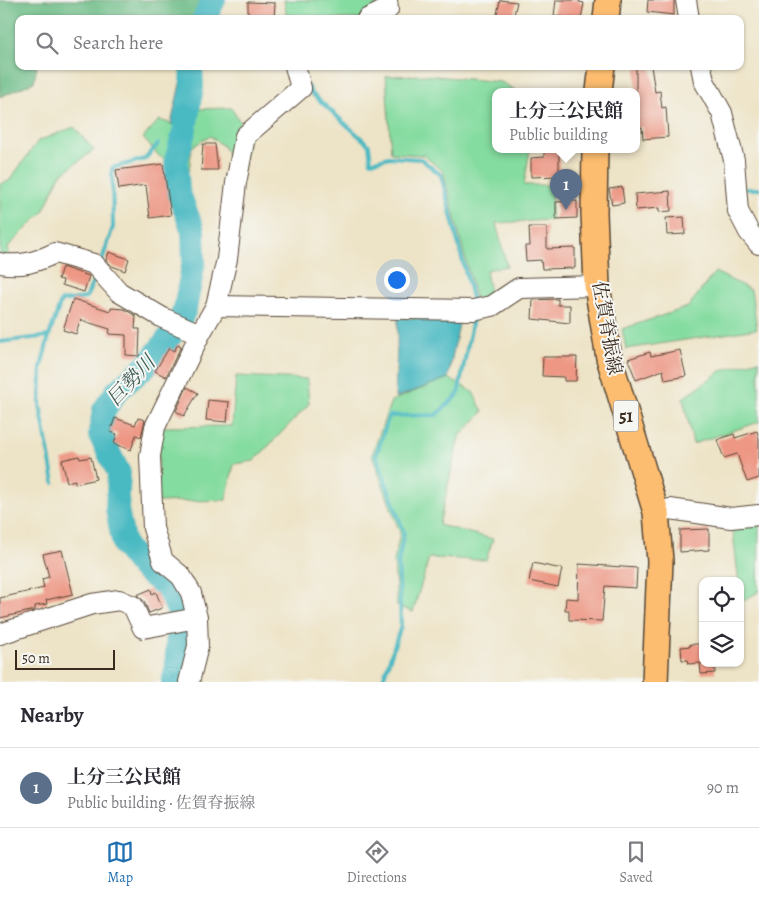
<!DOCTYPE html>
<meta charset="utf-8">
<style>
:root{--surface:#fff;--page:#f7f7f7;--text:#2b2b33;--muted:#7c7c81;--line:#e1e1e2;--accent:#1f6fb2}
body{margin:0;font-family:Alegreya,"Noto Serif JP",serif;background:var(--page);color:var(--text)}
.controls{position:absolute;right:15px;bottom:15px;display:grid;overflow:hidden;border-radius:10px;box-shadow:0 1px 4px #0004}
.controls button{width:45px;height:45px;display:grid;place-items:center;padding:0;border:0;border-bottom:1px solid var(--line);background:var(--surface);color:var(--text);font:25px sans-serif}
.scale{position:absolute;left:15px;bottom:12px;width:100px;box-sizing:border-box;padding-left:5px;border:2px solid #3b2a1e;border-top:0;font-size:14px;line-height:18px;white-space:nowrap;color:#3b2a1e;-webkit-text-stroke:4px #f6f6f2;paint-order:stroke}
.you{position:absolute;left:396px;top:279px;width:18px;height:18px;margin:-12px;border:4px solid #fff;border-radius:50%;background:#1a73e8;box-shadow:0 0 0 8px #1a73e833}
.badge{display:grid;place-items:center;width:32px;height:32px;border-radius:50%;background:var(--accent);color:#fff;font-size:16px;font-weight:700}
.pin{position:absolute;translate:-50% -41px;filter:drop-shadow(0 1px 2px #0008)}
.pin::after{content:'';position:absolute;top:26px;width:18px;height:15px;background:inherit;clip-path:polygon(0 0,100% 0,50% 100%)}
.popup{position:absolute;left:492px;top:88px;width:148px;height:65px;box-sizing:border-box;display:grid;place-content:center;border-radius:10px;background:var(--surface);filter:drop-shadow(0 1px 4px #0005);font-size:16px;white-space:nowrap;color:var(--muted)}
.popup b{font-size:19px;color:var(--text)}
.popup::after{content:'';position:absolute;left:50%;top:100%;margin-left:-10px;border:10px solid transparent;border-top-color:var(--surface)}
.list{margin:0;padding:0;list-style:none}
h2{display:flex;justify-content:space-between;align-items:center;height:65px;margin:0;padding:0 20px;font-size:21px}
h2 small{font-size:16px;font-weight:400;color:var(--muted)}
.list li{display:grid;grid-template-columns:32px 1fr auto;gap:15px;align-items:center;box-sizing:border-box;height:80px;padding:0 20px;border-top:1px solid var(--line)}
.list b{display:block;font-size:19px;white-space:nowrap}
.list p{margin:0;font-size:16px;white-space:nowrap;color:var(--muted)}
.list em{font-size:16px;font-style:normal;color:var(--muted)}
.icon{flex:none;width:28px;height:28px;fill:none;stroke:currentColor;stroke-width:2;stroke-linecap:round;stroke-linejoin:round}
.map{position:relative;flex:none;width:759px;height:682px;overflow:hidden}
.search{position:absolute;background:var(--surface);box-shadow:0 1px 4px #0004;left:15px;right:15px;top:15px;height:55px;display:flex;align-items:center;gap:12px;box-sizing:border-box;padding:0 18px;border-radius:10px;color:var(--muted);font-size:19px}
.sheet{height:145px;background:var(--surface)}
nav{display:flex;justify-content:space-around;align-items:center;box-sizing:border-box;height:70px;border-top:1px solid var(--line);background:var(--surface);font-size:14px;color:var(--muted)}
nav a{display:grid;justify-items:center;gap:2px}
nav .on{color:var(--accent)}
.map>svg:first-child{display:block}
</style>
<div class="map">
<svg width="759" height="682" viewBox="0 0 759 682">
<rect width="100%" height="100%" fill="#f6f6f2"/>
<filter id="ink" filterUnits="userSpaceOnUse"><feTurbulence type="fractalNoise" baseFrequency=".02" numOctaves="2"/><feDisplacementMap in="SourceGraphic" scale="10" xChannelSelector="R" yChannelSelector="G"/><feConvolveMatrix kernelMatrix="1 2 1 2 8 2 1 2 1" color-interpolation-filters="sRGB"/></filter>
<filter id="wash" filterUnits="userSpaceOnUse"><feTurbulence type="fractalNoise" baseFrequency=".0096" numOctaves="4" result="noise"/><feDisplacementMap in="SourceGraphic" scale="20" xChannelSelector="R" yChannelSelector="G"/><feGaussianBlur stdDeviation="1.12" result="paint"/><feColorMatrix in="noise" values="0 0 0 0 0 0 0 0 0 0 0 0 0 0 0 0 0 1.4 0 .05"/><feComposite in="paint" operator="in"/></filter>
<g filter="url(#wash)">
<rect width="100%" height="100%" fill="#ede3c6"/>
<g fill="#85dca0" stroke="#60835f">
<path d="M284,0H383L361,19H287Z"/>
<path d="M425,75L501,82L517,91H496V149H530L524,185H552L551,220L496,223L507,266L486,270L491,300L476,301L443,171L423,155L391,153L386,76Z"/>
<path d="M231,108L249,135L240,182L224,147L210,136L192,147L189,171L159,156L143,138L159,120L190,129L198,109Z"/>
<path d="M74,127L94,150L60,175L43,212L8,247L12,270L0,268V184L9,181L38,141Z"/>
<path d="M715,272L751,290L757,329L626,349L622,329L688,307Z"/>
<path d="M759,360V422L693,444L683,398L721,371Z"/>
<path d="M236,376L307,379L309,404L254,461L234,464L226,500L157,502L160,427L232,426Z"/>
<path d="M448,378L473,392L483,412L459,437L439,525L493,539L486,560L429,558L413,612L397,606L394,561L400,533L372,455L391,401Z"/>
<path d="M759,521L758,592L741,602L732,524Z"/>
</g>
<path fill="#6cbc86" stroke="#547352" d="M0,0H220L208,19H19V66H37L34,82L0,97Z"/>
<g fill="#4ab9c2" stroke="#427270">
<path d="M184,66H199L198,109L190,129L171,124Z"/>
<path d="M398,318L460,319L448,378L395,398Z"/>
</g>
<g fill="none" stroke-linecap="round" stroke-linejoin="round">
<g stroke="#4ab9c2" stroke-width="4">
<path d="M309,87L310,92L369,145L371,162L389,157L421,159L441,175L473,302"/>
<path d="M746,189H759"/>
<path d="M101,263L113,227L112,168L145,159L158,144"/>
<path d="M49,336L41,367L40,405L54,483"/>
<path d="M0,342L49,336L61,301L86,298L96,275"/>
<path d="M382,682L401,626L398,561L404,533L376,455L389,416L436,415L458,395L473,318"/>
</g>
<g stroke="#4ab9c2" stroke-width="24">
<path d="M204,19L214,0"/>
<path d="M173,682L176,671L179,612L167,588L142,568L124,545L117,509L119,473L100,435L104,410L117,391L148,364L175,330L185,309L194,261L193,231L178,191L176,161L185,128L192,87L191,66"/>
</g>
</g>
<g id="blocks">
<g fill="#ed9784">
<path d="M500,0L517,2L513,19H496Z"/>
<path d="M556,0H580L579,2L584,3L581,19L554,16Z"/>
<path d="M648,0H674V15L647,12Z"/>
<path d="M248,2L275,3L274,19H248Z"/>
<path d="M636,66H651L655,92L660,91L662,108L666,107L668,137L643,139L642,127L636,128Z"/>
<path d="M203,144H215L218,170H201Z"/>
<path d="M544,150H559V176L531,177V158L544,157Z"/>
<path d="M163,164L171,215L150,218L146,185L119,189L116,170Z"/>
<path d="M622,187L624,203L612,205L609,189Z"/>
<path d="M670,191L671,211L659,212V208L636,210L635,194Z"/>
<path d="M577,201V218L556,219V202Z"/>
<path d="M684,217L685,234L667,235L666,218Z"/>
<path d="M529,227H547V249L575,248V268L542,269L541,260L526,261L525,246H530Z"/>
<path d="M109,252L129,259L125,271L112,266L106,260Z"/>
<path d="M62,267L89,276L84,292L62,285L63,280L58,279Z"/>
<path d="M73,299L110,311L111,308L124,309L136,316L135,329H140L139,356L126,355V335L109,334L110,329L80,320L76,334L63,330Z"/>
<path d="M558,299V305H570V323L532,319L533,300Z"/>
<path d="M178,344L181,346L166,377L155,371L169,348L174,351Z"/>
<path d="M680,350L686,376L665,380L663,370L636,380L628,359L650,352L651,356Z"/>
<path d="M543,357H577L576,381H564V377L542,376Z"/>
<path d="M187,387L198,393L184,416L176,411Z"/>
<path d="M208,400L229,402L227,422L206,420Z"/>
<path d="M115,418L135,425L138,418L145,420L141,437L136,435L131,450L114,444L117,434L110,432Z"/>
<path d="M757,431L759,438V478L747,482L737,454L724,458L717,440L734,434L735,438Z"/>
<path d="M79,456L80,459L91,457L96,479L75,484V480L67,482L62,460Z"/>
<path d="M709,529V550L680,552V530Z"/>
<path d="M62,550L73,594L46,600L47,604L35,606V610L0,618V598L44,588L42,579L49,577L43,554Z"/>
<path d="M533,563L562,569L558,587L529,581Z"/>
<path d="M579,564L637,568L636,588L605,586L602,621L569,620V610H565L566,598L578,599Z"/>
<path d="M151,589L152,594L156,592L162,608L149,613L144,601L137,595Z"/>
<path d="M690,644H702L703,663H701H715V673L701,674L700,663L689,664L688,660H682L681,647L691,646Z"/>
</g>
</g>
</g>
<g filter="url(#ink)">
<use href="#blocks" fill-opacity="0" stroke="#564637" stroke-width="1"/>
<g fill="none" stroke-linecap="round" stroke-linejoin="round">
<g stroke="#564637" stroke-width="22">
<g id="minor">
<path d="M686,0L689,19"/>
<path d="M367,19L388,9L387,0"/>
<path d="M701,66L704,81L722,113L734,160L738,211L749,232L759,244"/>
<path d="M0,263C21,267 36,262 55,253L94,264L119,292L163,318L200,334"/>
<path d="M216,306L473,310L492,306L519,288L597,286"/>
<path d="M656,512L670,509L731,518L759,515"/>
<path d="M0,634L92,604L119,600L133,606L143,628L197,618"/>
<path d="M189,682L198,646L197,618L191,593L181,576L163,561L153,528L150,456L155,427L200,334L216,306L227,259L236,183L245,136L301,88L295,66"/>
</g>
</g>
<g stroke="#564637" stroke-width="28">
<g id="major">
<path d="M606,19L608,0"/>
<path d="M599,91L602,66"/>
<path d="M595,149L594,213L597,286L609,358L656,512L660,561L655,682"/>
</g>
</g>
<use href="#minor" stroke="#fff" stroke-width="20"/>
<use href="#major" stroke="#fcbd6f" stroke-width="25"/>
</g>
</g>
<g text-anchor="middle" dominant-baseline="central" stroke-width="4" stroke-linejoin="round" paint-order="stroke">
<rect fill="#f6f6f2" stroke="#73675e" stroke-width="1" x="613.5" y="400.5" width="25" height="31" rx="4"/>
<g font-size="18" font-weight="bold" fill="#3b2a1e">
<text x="626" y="416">51</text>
</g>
<g font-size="19" fill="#3b2a1e" stroke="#f6f6f2">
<text transform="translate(607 328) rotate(80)">佐賀脊振線</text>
</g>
<g font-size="20" font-style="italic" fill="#405c57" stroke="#f6f6f2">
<text transform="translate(131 381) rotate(-47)">巨勢川</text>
</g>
</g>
</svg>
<div class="controls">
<button><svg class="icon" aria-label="locate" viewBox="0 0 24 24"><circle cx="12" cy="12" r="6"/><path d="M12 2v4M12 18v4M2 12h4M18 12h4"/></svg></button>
<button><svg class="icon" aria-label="layers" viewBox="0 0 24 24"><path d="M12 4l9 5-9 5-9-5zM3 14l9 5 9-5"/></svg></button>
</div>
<div class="scale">50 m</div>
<div class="you"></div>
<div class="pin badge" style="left:566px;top:210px;background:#5c6f8a">1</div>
<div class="popup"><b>上分三公民館</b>Public building</div>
<div class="search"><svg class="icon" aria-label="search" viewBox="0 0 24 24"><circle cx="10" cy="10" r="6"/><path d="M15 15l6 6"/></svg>Search here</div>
</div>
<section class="sheet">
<h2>Nearby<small></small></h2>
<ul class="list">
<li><span class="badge" style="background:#5c6f8a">1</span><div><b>上分三公民館</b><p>Public building · 佐賀脊振線</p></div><em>90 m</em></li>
</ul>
</section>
<nav>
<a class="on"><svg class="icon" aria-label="map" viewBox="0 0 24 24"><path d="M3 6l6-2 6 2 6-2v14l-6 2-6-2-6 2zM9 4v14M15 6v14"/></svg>Map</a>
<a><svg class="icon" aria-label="directions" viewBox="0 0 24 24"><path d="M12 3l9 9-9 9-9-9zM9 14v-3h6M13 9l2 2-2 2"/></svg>Directions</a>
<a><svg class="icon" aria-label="saved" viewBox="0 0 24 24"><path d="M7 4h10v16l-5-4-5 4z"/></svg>Saved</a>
</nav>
